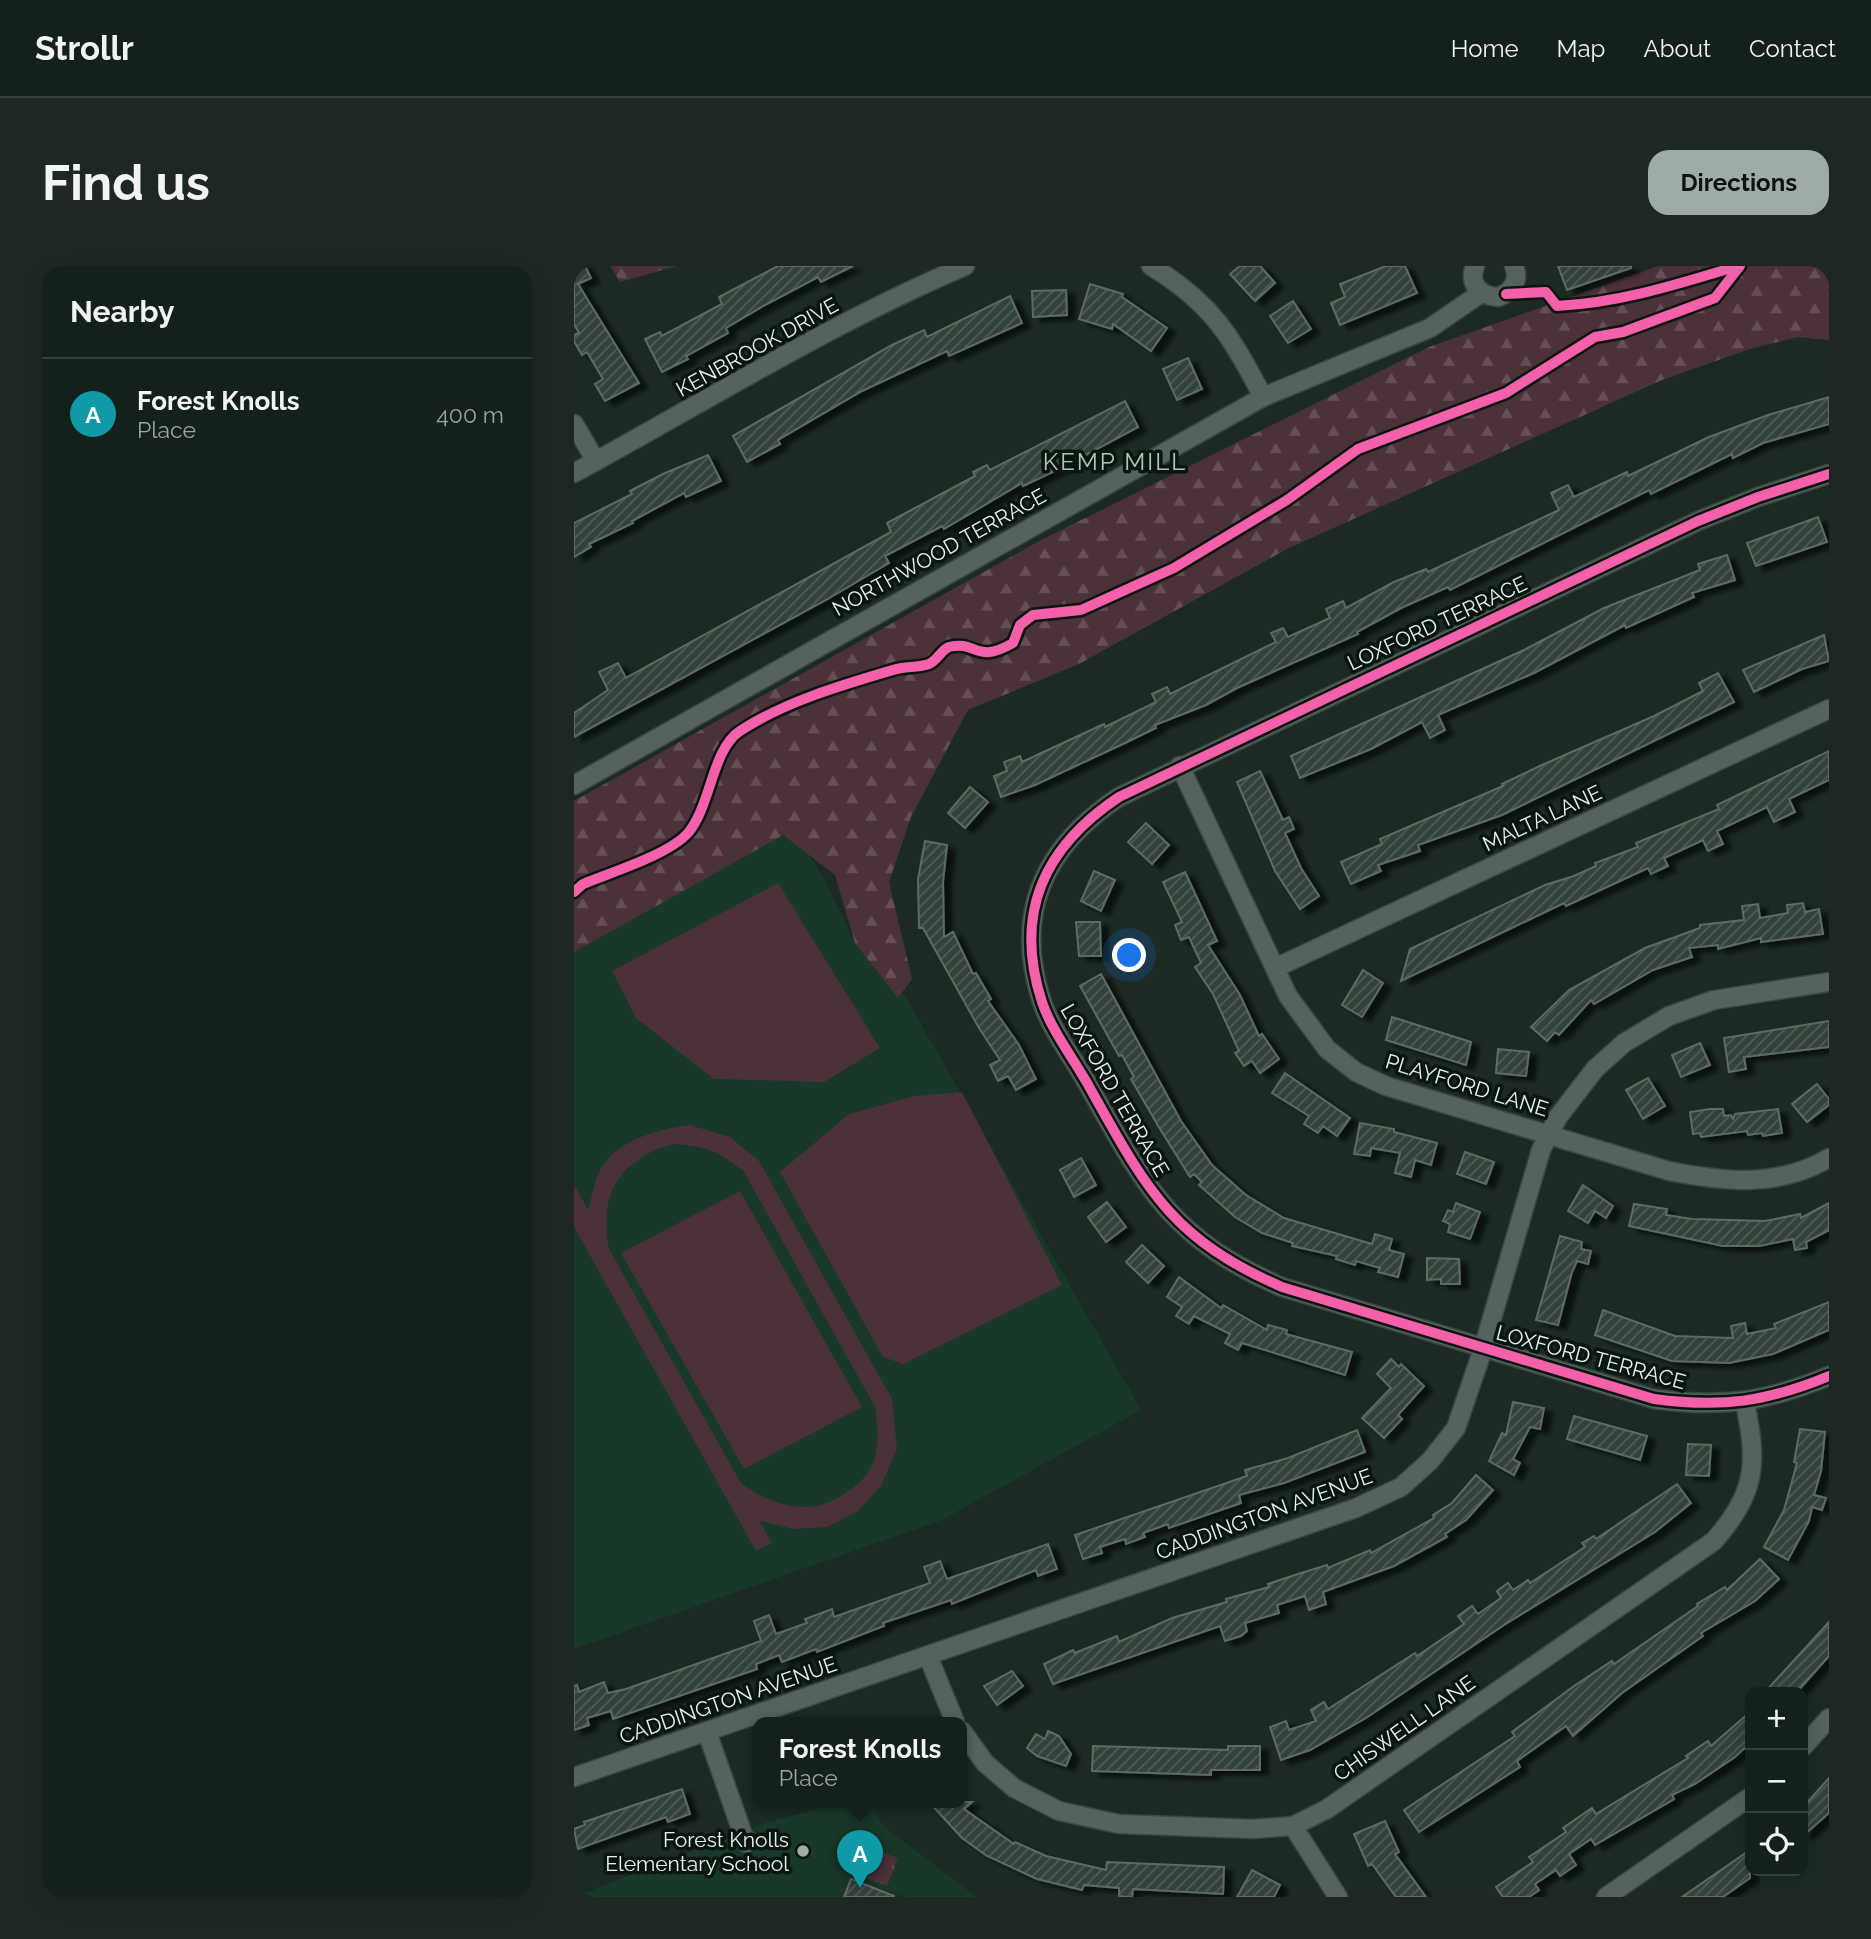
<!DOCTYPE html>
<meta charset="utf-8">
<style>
:root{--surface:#14201a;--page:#1d2823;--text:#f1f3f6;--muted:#9da3a2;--line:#333e39;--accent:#9dada5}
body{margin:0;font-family:Raleway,sans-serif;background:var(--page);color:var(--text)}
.controls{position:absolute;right:21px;bottom:21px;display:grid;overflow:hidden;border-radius:14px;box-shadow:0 7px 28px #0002}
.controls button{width:63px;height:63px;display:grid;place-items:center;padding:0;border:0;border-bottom:2px solid var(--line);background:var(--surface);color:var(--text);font:35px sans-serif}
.you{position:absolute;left:556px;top:690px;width:24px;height:24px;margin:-18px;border:5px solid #fff;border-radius:50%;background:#1a73e8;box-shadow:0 0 0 10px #1a73e833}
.badge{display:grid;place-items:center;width:46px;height:46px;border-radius:50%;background:var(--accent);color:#fff;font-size:23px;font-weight:700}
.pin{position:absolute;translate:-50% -58px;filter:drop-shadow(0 2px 4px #0008)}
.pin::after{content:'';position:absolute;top:37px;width:24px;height:21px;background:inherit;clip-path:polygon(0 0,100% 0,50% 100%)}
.popup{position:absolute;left:179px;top:1451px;width:214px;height:91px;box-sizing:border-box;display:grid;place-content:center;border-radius:14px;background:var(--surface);filter:drop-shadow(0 2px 5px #0005);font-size:23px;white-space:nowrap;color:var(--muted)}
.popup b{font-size:26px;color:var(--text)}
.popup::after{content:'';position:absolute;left:50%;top:100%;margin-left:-14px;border:14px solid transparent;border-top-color:var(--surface)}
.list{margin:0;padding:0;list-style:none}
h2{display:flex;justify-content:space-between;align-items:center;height:91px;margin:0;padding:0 28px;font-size:30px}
h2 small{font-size:23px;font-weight:400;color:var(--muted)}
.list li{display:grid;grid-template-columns:46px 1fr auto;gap:21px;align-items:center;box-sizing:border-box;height:112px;padding:0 28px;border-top:2px solid var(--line)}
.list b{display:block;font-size:26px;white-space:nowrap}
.list p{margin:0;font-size:23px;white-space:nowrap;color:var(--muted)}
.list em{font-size:23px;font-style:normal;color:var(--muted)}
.icon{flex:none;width:38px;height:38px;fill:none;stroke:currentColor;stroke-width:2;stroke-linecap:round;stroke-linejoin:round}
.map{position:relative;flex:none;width:1255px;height:1631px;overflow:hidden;border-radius:21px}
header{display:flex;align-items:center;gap:42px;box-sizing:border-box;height:98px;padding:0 35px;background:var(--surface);border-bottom:2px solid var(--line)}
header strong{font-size:33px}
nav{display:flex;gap:38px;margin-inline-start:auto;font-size:24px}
.intro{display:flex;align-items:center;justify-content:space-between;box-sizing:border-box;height:168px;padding:0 42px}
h1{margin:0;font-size:49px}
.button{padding:18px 32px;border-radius:21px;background:var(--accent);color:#111;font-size:24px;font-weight:700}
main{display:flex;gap:42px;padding:0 42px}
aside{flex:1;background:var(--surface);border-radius:21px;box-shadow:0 7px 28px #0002}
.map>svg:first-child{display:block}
</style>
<header>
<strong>Strollr</strong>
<nav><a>Home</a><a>Map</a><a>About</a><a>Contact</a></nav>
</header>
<div class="intro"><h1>Find us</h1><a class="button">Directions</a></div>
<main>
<aside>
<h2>Nearby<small></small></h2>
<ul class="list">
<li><span class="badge" style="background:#0f9aa8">A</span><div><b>Forest Knolls</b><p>Place</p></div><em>400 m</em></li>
</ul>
</aside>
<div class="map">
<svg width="1255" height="1631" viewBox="0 0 1255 1631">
<defs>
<pattern id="forest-firs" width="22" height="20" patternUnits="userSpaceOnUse" patternTransform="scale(1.75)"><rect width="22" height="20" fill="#4b3138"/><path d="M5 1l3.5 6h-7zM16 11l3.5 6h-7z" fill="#654f55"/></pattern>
<pattern id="park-tufts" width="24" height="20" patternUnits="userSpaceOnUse" patternTransform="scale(1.75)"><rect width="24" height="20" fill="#4b3138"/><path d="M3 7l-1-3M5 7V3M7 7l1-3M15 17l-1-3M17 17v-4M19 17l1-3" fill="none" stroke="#654f55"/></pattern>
<pattern id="building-hatch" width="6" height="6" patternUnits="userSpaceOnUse" patternTransform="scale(1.75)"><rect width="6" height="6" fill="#30423a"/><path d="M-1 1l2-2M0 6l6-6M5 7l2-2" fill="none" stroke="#4e5e57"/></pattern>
<filter id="shadow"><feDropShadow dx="8" dy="4.5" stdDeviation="2" flood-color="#0009"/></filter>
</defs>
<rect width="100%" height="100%" fill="#1b2a23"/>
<g fill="#18382a">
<path d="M200,567L228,578L251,614L281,677L331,730L567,1144L368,1254L0,1383V679Z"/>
<path d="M270,1536H296L309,1560L403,1631H0L187,1558Z"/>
</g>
<g fill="url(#forest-firs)">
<path d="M36,0H103L46,16Z"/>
<path d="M1084,0H1255V74L1224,71L1176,83L1088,114L713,283L505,398L394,444L337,551L315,616L338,713L324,732L281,677L261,609L209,569L0,686V535L467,274L855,81Z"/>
</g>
<path fill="url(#park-tufts)" d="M287,1579L324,1592L313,1620L278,1606Z"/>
<g fill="#4b3138" fill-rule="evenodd">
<path d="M204,617L306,782L250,816L140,813L62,752L38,705Z"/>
<path d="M388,826L488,1019L329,1098L309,1091L206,906L275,848L341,830Z"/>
<path d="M116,859L156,871L185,895L318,1133L323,1183L307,1220L284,1245L253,1261L219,1263L186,1255L197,1277L182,1285L0,961V918L14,944C18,932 20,917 25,906C42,873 83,864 116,859ZM99,878C132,880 145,885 170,906L301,1141C304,1160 305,1176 300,1195C296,1207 286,1217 276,1224C241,1252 201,1242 167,1217L35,983C25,928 44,894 99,878Z"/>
<path d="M166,925L288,1141L170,1203L47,987Z"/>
</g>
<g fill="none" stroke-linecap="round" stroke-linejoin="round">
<path stroke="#7b4d5a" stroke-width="5" d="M1252,1631L1255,1629"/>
</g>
<g fill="url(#building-hatch)" stroke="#5e6a64" stroke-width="2" filter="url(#shadow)">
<path d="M0,0H11L17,12L4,18L65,117L31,135L21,118L29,113L13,86L8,89L0,75V69L5,67L0,58Z"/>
<path d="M204,0H279L247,16L244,11L191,39L152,62L154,67L112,90L114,93L88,106L71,73L86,66L88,70L148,38L145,31Z"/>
<path d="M666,0H686L701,17L681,35L656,8Z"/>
<path d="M812,0H831L843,27L766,59L757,37L771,31L766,18Z"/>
<path d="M984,0H1057V2L993,24Z"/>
<path d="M516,18L549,28L548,31L593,62L577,85L539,58L538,63L505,53Z"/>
<path d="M492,24L493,49L459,51L458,25Z"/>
<path d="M436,30L448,57L375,90L373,85L288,125L204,174L206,178L173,196L159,170L318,79L350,64L353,71Z"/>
<path d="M719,35L737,63L714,77L696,50Z"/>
<path d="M614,92L628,123L603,134L589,103Z"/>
<path d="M1255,131V158L1189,177L1159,192L1158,188L1077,228L1075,224L876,324L874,321L827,342L783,366L784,368L663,422L632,439L581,459L582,462L551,477L461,519L427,531L420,510L433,505L430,496L446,490L448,496L530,458L531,461L582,436L578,428L593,421L596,428L702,376L697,367L709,362L714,371L756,352L752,343L769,335L772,342L820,316L852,303L854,306L985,244L977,227L994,219L1000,231L1053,206L1054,210L1135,171L1194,149Z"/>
<path d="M551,135L564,161L491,200L449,220L448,217L370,263L368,260L311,290L315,297L252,334L0,471V447L34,424L25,406L44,397L52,412L317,266L313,257L401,210L399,206L413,199L416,204Z"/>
<path d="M134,189L147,215L112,231L110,227L58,255L59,257L15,278L17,281L0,291V257L58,228L56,225L89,208Z"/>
<path d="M1244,251L1253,276L1182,300L1173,277Z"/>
<path d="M1153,289L1161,314L1118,327L1120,331L1052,362L1051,359L960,407L864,449L871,464L856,472L848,456L797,483L726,512L717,490L950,384L1030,342L1126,304L1124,298Z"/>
<path d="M1250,369L1255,395L1228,403L1180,426L1169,404Z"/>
<path d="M1144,407L1160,436L928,549L844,579L846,585L804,599L807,605L777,618L767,596L808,578L806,573L929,520L928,518L968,499L1080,450L1129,425L1125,417Z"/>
<path d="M1255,485V514L1215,533L1221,546L1200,556L1193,541L1143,565L1149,578L1134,585L1129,574L1090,592L1094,600L1077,608L1074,602L992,640L990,637L827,715L836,683L971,619L1000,610L1022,600L1021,597L1064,581L1062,577L1145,543L1143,539Z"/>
<path d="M686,505L709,554L715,551L720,563L711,567L727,602L745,630L726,643L701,605L663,516Z"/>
<path d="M396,521L414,536L391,562L374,547Z"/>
<path d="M572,557L595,579L578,598L554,576Z"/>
<path d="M351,575L373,579L369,616L370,671L379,666L399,708L402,707L417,733L414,735L445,779L462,813L442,824L434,810L424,815L416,799L426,794L405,762L349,662H345L344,613Z"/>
<path d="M520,605L541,614L527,645L507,635Z"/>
<path d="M611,606L643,675L634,679L666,729L685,770L688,768L705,793L686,807L678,795L670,800L661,787L665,785L639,728L621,701L627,697L615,671L607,674L601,659L608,656L589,616Z"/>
<path d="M1229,637L1231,646L1245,643L1249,668L1187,676V672L1144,683V679L1115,682L1118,691L1079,704L1020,738L1017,734L985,769L981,766L973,775L957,761L995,724L1071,682L1126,662V659L1170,654L1168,640L1184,638L1186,652L1214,647L1213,639Z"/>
<path d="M502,656H526L527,690H505Z"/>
<path d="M789,704L809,717L788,751L768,739Z"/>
<path d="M527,708L607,855L638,899L672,929L710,952L798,978L801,968L818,973L815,984L830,988L824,1011L804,1006L806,1002L782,995L781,999L762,993L763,990L718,980L719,977L688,967L661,951L625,919L628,916L620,908L616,911L586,863L557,813L560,811L548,789L545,790L506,720Z"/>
<path d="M818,751L897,776L892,799L812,774Z"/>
<path d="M1255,755V781L1170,791L1172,803L1155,806L1150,772Z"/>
<path d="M1126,777L1136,799L1107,811L1098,789Z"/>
<path d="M924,783L955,786L952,810L922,807Z"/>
<path d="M711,807L776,852L763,870L749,860L744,867L730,858L735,850L698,827Z"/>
<path d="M1074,812L1091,840L1069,853L1052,824Z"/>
<path d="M1243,818L1255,833V839L1233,856L1218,838Z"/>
<path d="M1136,843H1149L1150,850L1157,849L1159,853L1161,848L1204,843L1208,867L1189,870L1188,867L1174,869L1173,865L1127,871L1126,867L1119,868L1116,846Z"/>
<path d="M786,857L820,863V866L863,877L857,899L841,894L837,911L821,907L826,887L797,882L796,890L780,888Z"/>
<path d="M891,886L920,896L912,918L883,908Z"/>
<path d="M507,892L522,919L500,931L486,904Z"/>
<path d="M1009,919L1039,940L1032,952L1021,945L1014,957L994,945Z"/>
<path d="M533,936L552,961L532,976L514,951Z"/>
<path d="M882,937L906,946L896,973L874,966L876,958L869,955L874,944L879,946Z"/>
<path d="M1255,937V964L1232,976L1233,982L1221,984L1219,973L1185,980H1149L1055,960L1060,938L1093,943L1092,949L1118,953L1191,955L1226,948L1227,952Z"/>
<path d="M986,970L1008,976L1007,983L1017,985L1014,998L1003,995L998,1006L984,1059L962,1054Z"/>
<path d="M568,979L590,1000L574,1017L552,996Z"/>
<path d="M853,992L885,993L886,1018H867V1013L853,1014Z"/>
<path d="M605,1011L647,1042L649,1039L693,1064L694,1059L713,1064L712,1068L778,1086L771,1109L668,1077L664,1084L651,1077L656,1068L620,1050L615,1058L602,1050L608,1041L593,1031Z"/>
<path d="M1255,1036V1064L1199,1088L1155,1097L1098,1095L1021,1069L1029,1044L1101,1070L1159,1072L1157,1060L1171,1057L1173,1068L1202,1062L1200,1058Z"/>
<path d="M817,1093L825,1101L827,1098L850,1120L824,1149L828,1153L810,1172L788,1152L817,1122L803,1108Z"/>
<path d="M939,1136L970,1142L966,1163L956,1161L939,1193L946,1197L940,1209L915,1195L928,1167L932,1169Z"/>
<path d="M1000,1150L1073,1170L1066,1194L993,1173Z"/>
<path d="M1226,1163L1251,1166L1247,1205L1240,1229L1252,1232L1248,1244L1238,1241L1235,1255L1214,1294L1190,1281L1210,1244L1223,1197L1220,1196Z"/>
<path d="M783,1164L791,1186L710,1217L665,1229L667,1237L595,1262L594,1258L569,1267L571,1271L552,1278L551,1273L526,1281L528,1287L509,1293L501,1269L673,1210L671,1204L714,1192Z"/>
<path d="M1114,1178L1137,1179L1135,1210L1112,1209Z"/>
<path d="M902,1209L919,1224L892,1254L871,1268L873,1271L820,1300L749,1326L752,1338L735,1344L731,1330L703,1339L705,1347L671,1357L673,1365L667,1370L651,1375L646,1360L479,1418L470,1398L499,1384L501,1387L543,1370L545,1376L598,1352L653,1336L652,1333L695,1321L694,1318L724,1308L753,1299L754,1302L796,1284L797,1287L860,1252L859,1249L878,1237Z"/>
<path d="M1103,1218L1117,1237L1081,1266L930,1359L792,1452L736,1484L707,1494L696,1461L712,1455L715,1464L742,1455L737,1444L750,1436L754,1443L841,1387L843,1390L890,1358L884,1350L898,1340L904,1348L927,1332L923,1325L934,1317L939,1324L954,1314L956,1317L1011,1281L1008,1277L1020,1270L1022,1273Z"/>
<path d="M474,1278L483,1303L464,1310L462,1304L378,1338L377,1334L309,1357L310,1360L243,1386L242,1383L208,1396L205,1389L182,1398L183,1403L39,1453L37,1445L13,1452L15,1459L0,1464V1420L3,1419L5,1426L30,1416L34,1427L52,1423L187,1375L180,1355L195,1349L202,1368L233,1357L231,1353L258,1343L260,1351L356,1317L350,1301L366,1295L373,1313Z"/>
<path d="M1186,1293L1205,1313L1181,1335L1127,1367L1129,1370L1048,1427L999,1470L992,1460L943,1495L946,1501L845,1566L830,1544L941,1470L938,1466L1000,1420L1038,1395L1040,1398L1124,1340L1123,1338L1151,1321L1153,1324Z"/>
<path d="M1255,1356V1390L1223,1426H1191Z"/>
<path d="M438,1405L449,1420L423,1439L410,1420Z"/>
<path d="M1176,1446V1477L1161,1491L1121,1518L1098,1529L1100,1533L1021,1579L1017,1573L995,1588L1002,1599L986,1610L982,1604L961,1618L965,1624L955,1631H929L922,1621L959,1596L955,1591L992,1566L989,1562L1018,1542L1022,1548L1114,1492L1112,1490L1134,1475L1137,1480Z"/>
<path d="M474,1465L485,1470L497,1488L492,1500L463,1490L453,1482L462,1468L471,1473Z"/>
<path d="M519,1480L654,1484V1480H686V1504H637V1509L518,1505Z"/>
<path d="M1255,1512V1547L1229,1570V1541Z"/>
<path d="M108,1523L116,1548L94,1556L92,1551L4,1583L0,1563L11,1559L10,1556Z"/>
<path d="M355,1536H398L390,1543L440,1578L441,1576L472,1590L532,1604L533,1596L650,1601L649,1628L559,1623L558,1631H552L545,1630V1622L510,1619L508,1624L463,1613L413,1590L388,1572Z"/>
<path d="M811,1555L825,1586L821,1588L852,1631H822L798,1598L794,1600L780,1568Z"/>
<path d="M1176,1584V1612L1159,1624L1149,1631H1108Z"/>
<path d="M678,1604L706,1619L700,1631H663Z"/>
<path d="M277,1613L320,1630V1631H270Z"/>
</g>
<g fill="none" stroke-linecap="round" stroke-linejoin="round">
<g stroke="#3b4741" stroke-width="21">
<g id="minor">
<path d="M577,0C638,37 657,70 689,131"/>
<path d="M901,0C894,18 906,30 924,31C938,26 946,15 940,0"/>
<path d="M0,158L22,195"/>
<path d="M0,207C129,137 255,58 391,0"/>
<path d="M1255,208L1184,231L1124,255L545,531C470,581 439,647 468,736C478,766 502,796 517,824C573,924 598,973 708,1021L1080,1133C1148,1142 1192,1136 1255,1110"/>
<path d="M606,500L714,730L753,783L782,806L812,820L1095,905C1150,916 1204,922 1255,892"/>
<path d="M0,519L689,131L856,62L907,27"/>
<path d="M701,702L1255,443"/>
<path d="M354,1390L381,1456"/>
<path d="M388,1465L411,1497L440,1522L485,1545L545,1558L679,1563L719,1560L753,1543L1140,1275C1182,1226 1184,1199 1171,1137"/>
<path d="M133,1466L172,1577"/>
<path d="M1229,1481L1255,1452"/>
<path d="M0,1511L782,1242L827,1221L856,1195L882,1162L909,1083L967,884L984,851L1021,803L1050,777L1095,750L1140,734L1255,716"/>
<path d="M719,1560L764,1631"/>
<path d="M1032,1631L1176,1531"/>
</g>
</g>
<use href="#minor" stroke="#56625d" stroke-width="18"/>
<g stroke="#0a1510" stroke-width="15">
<g id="cycleway">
<path d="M932,28L972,26L983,40C1046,37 1104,18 1164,0"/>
<path d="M1255,208L1184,231L1124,255L545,531C470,581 439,647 468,736C478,766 502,796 517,824C573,924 598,973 708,1021L1080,1133C1148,1142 1192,1136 1255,1110"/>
<path d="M0,626L9,618C38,606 94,589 114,567C137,540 138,483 166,465C210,436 268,419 319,404C330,400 344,402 355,398C364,394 367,384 375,381C404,374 401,399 439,377L446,359L459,349L507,344L600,302L713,234L784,183L932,127L1021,71L1049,66L1141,32L1166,0"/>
</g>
</g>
<use href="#cycleway" stroke="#f560ab" stroke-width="10"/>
</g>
<circle fill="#9dada5" stroke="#0a1510" stroke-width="2.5" cx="229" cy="1585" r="7"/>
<g text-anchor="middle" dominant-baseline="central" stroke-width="7" stroke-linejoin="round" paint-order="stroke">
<g font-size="21" fill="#e3f3eb" stroke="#0a1510">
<text transform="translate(183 81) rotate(-29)">KENBROOK DRIVE</text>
<text transform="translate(365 286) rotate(-29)">NORTHWOOD TERRACE</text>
<text transform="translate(863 357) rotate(-25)">LOXFORD TERRACE</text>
<text transform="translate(968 552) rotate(-25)">MALTA LANE</text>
<text transform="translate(893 819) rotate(17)">PLAYFORD LANE</text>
<text transform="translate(541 824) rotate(60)">LOXFORD TERRACE</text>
<text transform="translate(1017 1091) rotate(15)">LOXFORD TERRACE</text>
<text transform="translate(690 1248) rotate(-20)">CADDINGTON AVENUE</text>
<text transform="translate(154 1434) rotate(-19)">CADDINGTON AVENUE</text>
<text transform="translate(830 1462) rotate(-35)">CHISWELL LANE</text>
</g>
<g font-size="21" fill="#e3f3eb" stroke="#0a1510" text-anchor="end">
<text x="215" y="1573">Forest Knolls<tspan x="215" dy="24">Elementary School</tspan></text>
</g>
<g font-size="24" letter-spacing="2" fill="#aac9b9" stroke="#0a1510">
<text x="541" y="195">KEMP MILL</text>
</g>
</g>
</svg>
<div class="controls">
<button>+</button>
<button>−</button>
<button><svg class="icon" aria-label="locate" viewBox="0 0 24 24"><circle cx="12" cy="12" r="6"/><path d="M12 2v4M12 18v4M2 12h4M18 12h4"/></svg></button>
</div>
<div class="you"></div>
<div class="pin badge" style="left:286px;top:1622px;background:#0f9aa8">A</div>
<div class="popup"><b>Forest Knolls</b>Place</div>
</div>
</main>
